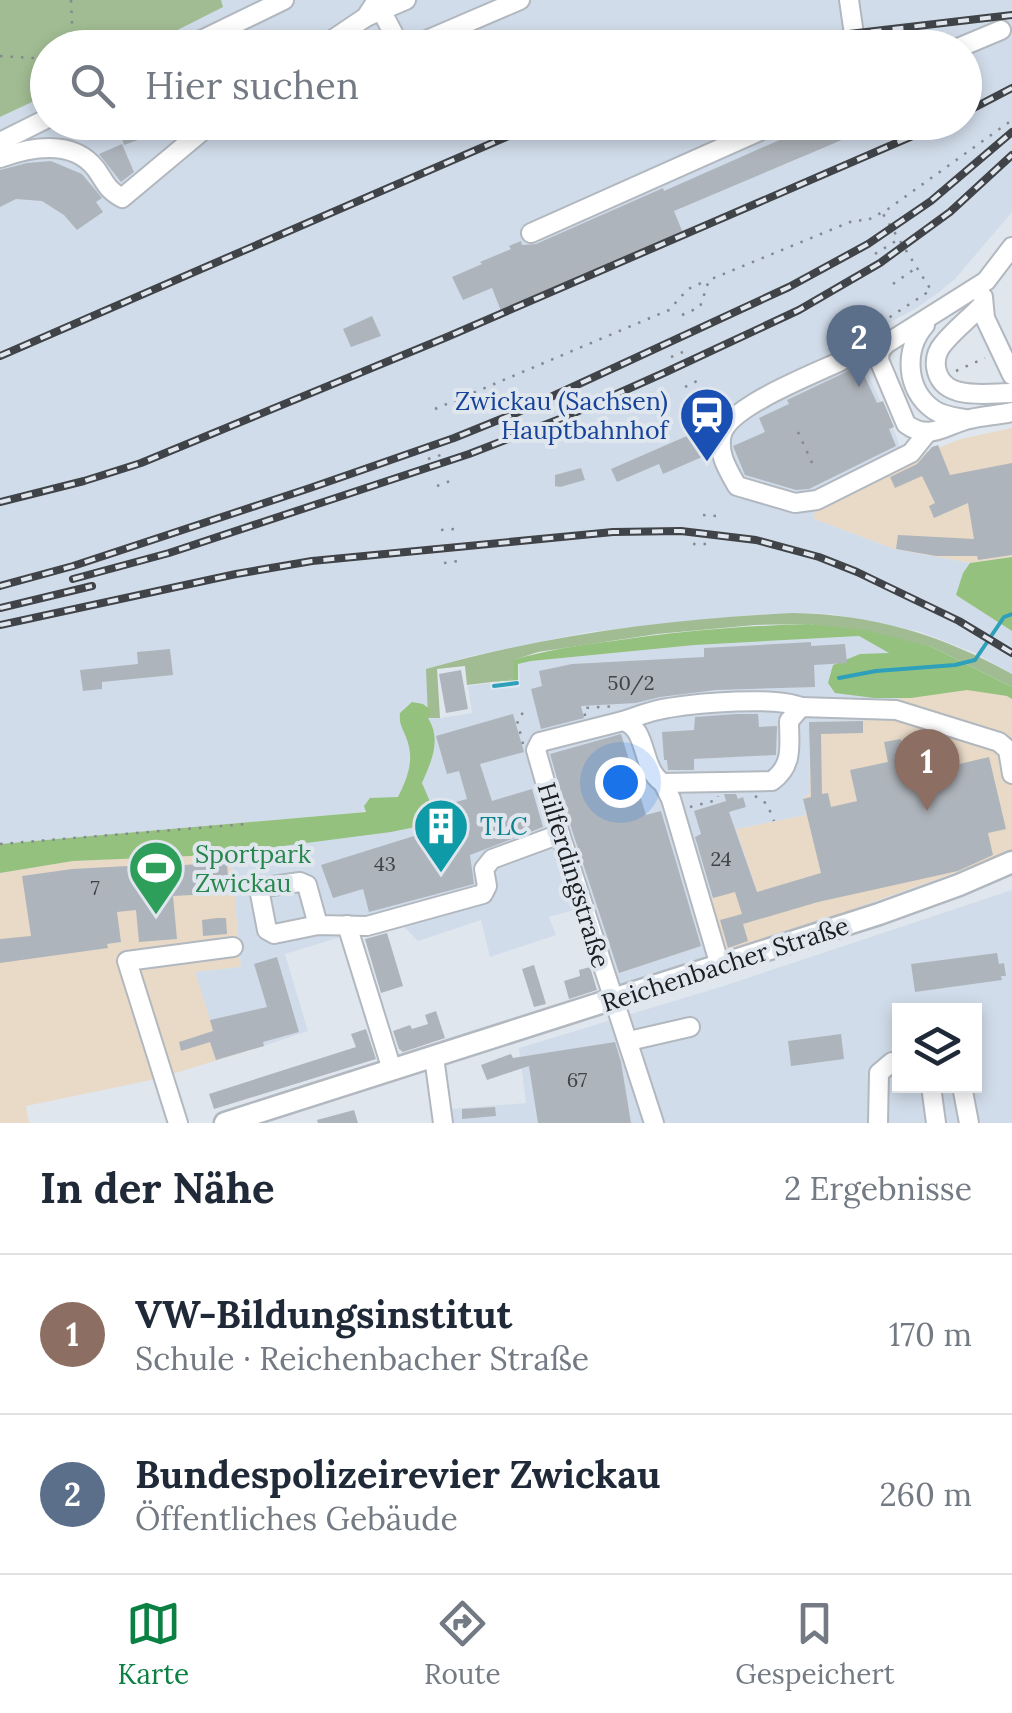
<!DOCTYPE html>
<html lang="de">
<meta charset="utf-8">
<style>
:root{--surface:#fff;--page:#f2f2f3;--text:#1f2937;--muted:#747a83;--line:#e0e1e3;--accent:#0b8043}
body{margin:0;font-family:Lora,serif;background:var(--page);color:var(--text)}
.controls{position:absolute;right:30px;bottom:30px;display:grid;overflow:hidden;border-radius:0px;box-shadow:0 5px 15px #0003}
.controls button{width:90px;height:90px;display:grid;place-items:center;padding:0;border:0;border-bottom:2px solid var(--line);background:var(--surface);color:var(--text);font:50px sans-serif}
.you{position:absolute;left:620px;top:782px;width:35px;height:35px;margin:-25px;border:8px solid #fff;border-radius:50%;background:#1a73e8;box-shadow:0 0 0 15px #1a73e833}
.badge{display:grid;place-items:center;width:65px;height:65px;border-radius:50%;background:var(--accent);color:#fff;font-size:32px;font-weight:700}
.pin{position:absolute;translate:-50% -82px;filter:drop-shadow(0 2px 5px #0008)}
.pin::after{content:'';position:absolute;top:52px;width:35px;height:30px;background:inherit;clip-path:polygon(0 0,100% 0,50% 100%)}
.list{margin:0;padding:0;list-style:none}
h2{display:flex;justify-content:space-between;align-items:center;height:130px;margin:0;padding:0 40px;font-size:42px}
h2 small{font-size:32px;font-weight:400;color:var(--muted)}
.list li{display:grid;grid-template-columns:65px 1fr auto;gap:30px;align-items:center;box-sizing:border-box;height:160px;padding:0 40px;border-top:2px solid var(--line)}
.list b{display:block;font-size:38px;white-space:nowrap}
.list p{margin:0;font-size:32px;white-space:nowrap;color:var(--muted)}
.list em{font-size:32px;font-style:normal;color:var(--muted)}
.icon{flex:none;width:55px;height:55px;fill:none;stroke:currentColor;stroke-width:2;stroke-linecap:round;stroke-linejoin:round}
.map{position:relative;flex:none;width:1012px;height:1123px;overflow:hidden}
.search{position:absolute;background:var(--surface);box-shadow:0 5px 15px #0003;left:30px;right:30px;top:30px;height:110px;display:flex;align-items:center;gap:25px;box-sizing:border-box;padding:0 35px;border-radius:55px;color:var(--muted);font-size:38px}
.sheet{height:450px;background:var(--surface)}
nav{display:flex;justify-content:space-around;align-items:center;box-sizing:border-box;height:140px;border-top:2px solid var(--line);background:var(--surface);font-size:28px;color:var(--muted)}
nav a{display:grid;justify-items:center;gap:5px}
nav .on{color:var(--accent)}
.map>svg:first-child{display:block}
</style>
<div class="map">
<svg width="1012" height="1123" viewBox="0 0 1012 1123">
<rect width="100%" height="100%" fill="#e0e6ee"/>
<g fill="#e8dac7">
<path d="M1012,428V557L970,563L894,549L814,519V508L904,461L961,439Z"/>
<path d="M898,680L1012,687V850L999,857L711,960L692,903L754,886L736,829L806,815L804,797L810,794L809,722L863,721Z"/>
<path d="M231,853L241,967L196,972L255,1019L263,1046L156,1079L26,1106L29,1123H0V873L73,861Z"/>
</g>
<g fill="#d1dcea" fill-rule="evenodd">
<path d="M221,0H1012V212L955,279L938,293L915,309L853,342L896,435L904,461L815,508L814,519L894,549L970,563L963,573L957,595L1012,631V674L975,653L921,632L831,614L792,613L751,615L589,632L471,656L426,669L429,718H440L472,713L468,686L490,683L491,690L520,687L519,664L531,661L695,645L859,636L891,654L898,680L897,716L863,721L809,722L810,794L804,797L806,815L736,829L755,886L692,903L711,960L620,989L592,905L549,917L556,935L490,957L481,920L418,941L397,920L285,954L308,1031L263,1046L255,1020L214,1032L195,972L241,967L231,853L408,805L354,813L0,844V117L47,95L48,122H964V48L144,47L222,7Z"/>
<path d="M1012,890V1123H436L435,1116L450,1109L526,1103L519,1048L720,987ZM900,1011H974V1086H900Z"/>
</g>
<g fill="#a1bc93">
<path d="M0,0H221L223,7L144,47L48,48L47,95L0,117Z"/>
<path d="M792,613C873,614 942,635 1012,674V687L932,647L809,624L755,625L657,634L538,652L514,660L515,679L467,685L465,666L437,669L440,718H428L426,669C545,635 669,619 792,613Z"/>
</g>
<g fill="#95c17e">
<path d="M1012,557V631L956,595L963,573L970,563Z"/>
<path d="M809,624L865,630L932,647L1012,687V699L1007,696L967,690L911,698H874L835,693L828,683L833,665L860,654L889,653L859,636L695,645L531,661L518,664V680L491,682L514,679L513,660C546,650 580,645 613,641C678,631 743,626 809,624Z"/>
<path d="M412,702L423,704L431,710L428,718C442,740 431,762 422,783L431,804L420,826L391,832L214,855L73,861L0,873V844L366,812L364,806L370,798L398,797C408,777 415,759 406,737C402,727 399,724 400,713Z"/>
</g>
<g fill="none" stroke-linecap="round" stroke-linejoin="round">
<g stroke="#2fa0ba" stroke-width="4">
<path d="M839,678L876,671L955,665L975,660L1004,617L1012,614"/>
<path d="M494,686L517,683"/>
</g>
</g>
<g fill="#aeb4bb">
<path d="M117,122H193L180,133L177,126L124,145Z"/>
<path d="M820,122H851L856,134L674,211L683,233L501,311L492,288L463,300L452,277L482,264L480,262L511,249L509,246L521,241L522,245L536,244L663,188L664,191Z"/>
<path d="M122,144L134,172L121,182L99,154Z"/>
<path d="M51,161L82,174L102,198L96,202L103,212L77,230L64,215L42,201L16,199L0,207V170L27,163Z"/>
<path d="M372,316L381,336L351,347L343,329Z"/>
<path d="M860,366L877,403L883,401L894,427L889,429L896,446L809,489L796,490L745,475L733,446L765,432L759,418L789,404L787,400L846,372L852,367Z"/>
<path d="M703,429L708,441L709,454L663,474L659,464L617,482L611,469Z"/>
<path d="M938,445L950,475L1012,463V555L978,560L977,556H936L896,549L898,535L974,539L968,503L934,518L929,506L935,503L922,476L895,488L890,477L917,464L932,447Z"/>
<path d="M581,468L585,480L560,487L555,486V475Z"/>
<path d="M811,642V646L845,644L847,663L814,665L815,687L716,690L660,697L636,703L581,706L584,718L541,729L531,689L542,686L539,671L572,664L704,657V648Z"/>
<path d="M170,649L173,675L102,682V689L83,691L80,670L138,664L137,652Z"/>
<path d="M461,670L468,709L446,713L439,674Z"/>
<path d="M513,714L524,752L480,764L492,801L532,789L543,827L470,855L474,884L369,912L363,889L333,898L321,865L446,826L440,806L467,799L459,771L447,774L436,736Z"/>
<path d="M736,714H758L759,727L777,726L776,755L694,759V770H668L667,760H664L662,732L694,730L695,717Z"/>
<path d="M863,721V733L821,734L822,794L828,793L831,807L857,801L850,770L888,762L884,742L901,739L908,776L989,757L1006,829L988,833L993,855L958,871L818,902L743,924L748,941L728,948L720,920L742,914L735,892L713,898L695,837L701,834L694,811L726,801L724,794H736L738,799L743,797L746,807L729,812L757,892L821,873L803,799L811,797L809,722Z"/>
<path d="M621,734L646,815L661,811L701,946L619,973L572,830L550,754Z"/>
<path d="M227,862L229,893L173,896L177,939L139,942L136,910L117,912L121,942L107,944L108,948L0,963V939L31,936L22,876L72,869L128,866V869Z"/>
<path d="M217,918H226L227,934L203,936L202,920Z"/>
<path d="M387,933L403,986L381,993L365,939Z"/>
<path d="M997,953L999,964L1004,963L1006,976H1001L1002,980L915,992L911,964Z"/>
<path d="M277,957L299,1032L263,1042L264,1046L216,1060L210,1042L181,1051L179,1042L213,1031L210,1020L267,1007L254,964Z"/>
<path d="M534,965L546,1004L534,1007L522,969Z"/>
<path d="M590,967L597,990L569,999L564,981L580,976L579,970Z"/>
<path d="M436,1011L445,1038L403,1052L399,1049L393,1031L410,1025L412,1029L428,1024L425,1015Z"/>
<path d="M366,1029L376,1059L214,1109L209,1094L356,1047L351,1034Z"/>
<path d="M841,1034L844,1059L791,1066L788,1041Z"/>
<path d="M615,1042L621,1062L631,1123H538L529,1066L487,1080L481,1065L511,1054L513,1058Z"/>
<path d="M495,1107L496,1116L462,1119V1109Z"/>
<path d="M354,1110L358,1123H318L317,1120Z"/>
</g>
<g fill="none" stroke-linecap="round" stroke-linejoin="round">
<g stroke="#b2b8bf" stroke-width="22">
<g id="minor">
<path d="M849,0L856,48"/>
<path d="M381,10L401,48"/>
<path d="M366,17L406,0"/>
<path d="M185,48L284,0"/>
<path d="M320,48L366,17L377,0"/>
<path d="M408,48L520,0"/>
<path d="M958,48L1001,30"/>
<path d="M0,142L48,118"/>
<path d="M0,158C31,147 73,139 96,169C106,183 106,189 122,198L213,122"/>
<path d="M531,233L780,122"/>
<path d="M1012,247L986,281L886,344L880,351L879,360L906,424C930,442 946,424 970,419C983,416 998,415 1012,412"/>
<path d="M983,297L985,318L1012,375"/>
<path d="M983,304C970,318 954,330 943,344C937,351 935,359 936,367C941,402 986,393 1012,393"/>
<path d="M925,325C904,349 905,390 934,410C943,416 954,417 965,419"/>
<path d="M854,355L886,344"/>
<path d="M841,361C814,374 730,406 722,434C717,453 728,470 737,486L795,503L817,500L911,453L927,433"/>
<path d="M623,721C638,716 653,710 668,708C699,703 774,696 801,707"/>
<path d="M663,783L671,799L720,966"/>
<path d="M318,925L274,934L267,930L260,894L265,887L300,882L307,885L318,925L367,926L483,894L487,886L484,869L492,859L560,834"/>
<path d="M347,925L392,1070"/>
<path d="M629,1041L690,1027"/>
<path d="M434,1057L443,1123"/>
<path d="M931,1086L936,1123"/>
<path d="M962,1086L969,1123"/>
<path d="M178,1123L127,961L233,947"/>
<path d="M654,1123L560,834L536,750L540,742L623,721C649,729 640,769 663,783L772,781C794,765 789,745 789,721L801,707L896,710L999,742L1008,750L1012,774"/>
<path d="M878,1123L879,1073L892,1062H900"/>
</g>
</g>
<g stroke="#b2b8bf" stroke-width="25">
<path id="major" d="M225,1123L879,914L959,885L1012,862"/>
</g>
<g stroke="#85898f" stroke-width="2.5" stroke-dasharray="2.5 8" stroke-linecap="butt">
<path d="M71,0L73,48"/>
<path d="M0,56L48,59"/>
<path d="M875,254L899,239"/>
<path d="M893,284L916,268"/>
<path d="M682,315L700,307L709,280L855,220L866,221L888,209L1012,120"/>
<path d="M834,347L890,317L931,290L883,214"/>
<path d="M671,357L683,352"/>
<path d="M956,371L985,358"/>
<path d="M685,387L697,381"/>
<path d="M435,409L669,310L688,289L708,280"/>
<path d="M798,432L813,465"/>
<path d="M428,459L441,455"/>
<path d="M437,486L450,481"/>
<path d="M703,515L717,516"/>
<path d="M441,530L454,529"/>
<path d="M693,544H707"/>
<path d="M444,563L458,561"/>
<path d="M585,716L584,708L618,706"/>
<path d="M523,744L517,720L527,708"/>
<path d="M755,796L767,804L774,821"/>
<path d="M690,807L717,800L718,796"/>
<path d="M0,844L247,824"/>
</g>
<use href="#minor" stroke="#fff" stroke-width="18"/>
<use href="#major" stroke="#fff" stroke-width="20"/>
<g stroke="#404347" stroke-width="8">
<g id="rail">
<path d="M762,48L806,39L1012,15"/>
<path d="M964,113L1012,88"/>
<path d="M0,356L541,122"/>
<path d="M0,502L84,481L141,463L447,337L945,122"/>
<path d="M73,579L169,553L469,454L565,417L666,372L799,310L880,263L950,212L1012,155"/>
<path d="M0,586L73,566L310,488L454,438L516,413L789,287L868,244L931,201L1012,132"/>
<path d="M0,608L92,586"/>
<path d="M0,625L236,574L312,561L613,532L681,531L756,540L819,557L857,572L959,621L1012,653"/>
</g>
</g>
<use href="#rail" stroke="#e0e6ee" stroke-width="4" stroke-dasharray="11" stroke-linecap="butt"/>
</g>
<defs>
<g id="station-pin" transform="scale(2.875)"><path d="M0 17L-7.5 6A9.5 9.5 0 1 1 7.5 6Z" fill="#1a4fb4" stroke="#e0e6ee"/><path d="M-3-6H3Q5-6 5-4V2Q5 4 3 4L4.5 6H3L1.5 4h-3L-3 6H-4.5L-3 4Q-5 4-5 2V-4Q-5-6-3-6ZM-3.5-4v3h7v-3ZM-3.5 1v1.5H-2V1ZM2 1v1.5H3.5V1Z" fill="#fff"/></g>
<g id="building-pin" transform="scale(2.875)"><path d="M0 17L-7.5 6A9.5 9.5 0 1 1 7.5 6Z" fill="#0f9aa8" stroke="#e0e6ee"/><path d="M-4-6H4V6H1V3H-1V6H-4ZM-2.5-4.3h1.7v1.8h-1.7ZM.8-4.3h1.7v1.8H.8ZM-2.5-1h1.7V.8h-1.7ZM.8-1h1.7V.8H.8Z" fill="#fff"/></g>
<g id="stadium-pin" transform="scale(2.875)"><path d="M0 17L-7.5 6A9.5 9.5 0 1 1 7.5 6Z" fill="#2e9e5b" stroke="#e0e6ee"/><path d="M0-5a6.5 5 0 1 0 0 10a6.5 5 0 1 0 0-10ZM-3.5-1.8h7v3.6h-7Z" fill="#fff"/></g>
</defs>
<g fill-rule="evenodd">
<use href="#station-pin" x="707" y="415"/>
<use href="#building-pin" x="441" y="826"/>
<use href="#stadium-pin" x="156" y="868"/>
</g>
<g text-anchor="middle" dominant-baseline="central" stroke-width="8" stroke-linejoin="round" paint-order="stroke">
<g font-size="20" fill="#404347">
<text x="631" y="682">50/2</text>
<text x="721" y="858">24</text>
<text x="385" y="863">43</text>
<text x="95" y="887">7</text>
<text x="577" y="1079">67</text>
</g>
<g font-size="25" fill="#164399" stroke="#e0e6ee" text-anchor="end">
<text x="668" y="401">Zwickau (Sachsen)<tspan x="668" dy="29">Hauptbahnhof</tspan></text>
</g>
<g font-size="25" fill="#0d838f" stroke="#e0e6ee" text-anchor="start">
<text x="480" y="826">TLC</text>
</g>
<g font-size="25" fill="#27864d" stroke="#e0e6ee" text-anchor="start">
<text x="195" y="854">Sportpark<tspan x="195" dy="29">Zwickau</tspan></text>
</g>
<g font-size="25" fill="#1b1d20" stroke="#e0e6ee">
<text transform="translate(574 875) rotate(73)">Hilferdingstraße</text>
<text transform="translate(725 964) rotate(-18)">Reichenbacher Straße</text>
</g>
</g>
</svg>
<div class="controls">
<button><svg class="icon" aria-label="layers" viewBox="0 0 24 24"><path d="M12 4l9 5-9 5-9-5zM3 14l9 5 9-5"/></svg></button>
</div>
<div class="you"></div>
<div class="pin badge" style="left:927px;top:811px;background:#8d6e63">1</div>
<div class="pin badge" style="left:859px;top:387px;background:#5c6f8a">2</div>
<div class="search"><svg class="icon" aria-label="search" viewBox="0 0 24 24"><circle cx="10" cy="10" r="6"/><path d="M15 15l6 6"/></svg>Hier suchen</div>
</div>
<section class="sheet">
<h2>In der Nähe<small>2 Ergebnisse</small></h2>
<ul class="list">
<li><span class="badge" style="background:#8d6e63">1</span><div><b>VW-Bildungsinstitut</b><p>Schule · Reichenbacher Straße</p></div><em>170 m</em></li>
<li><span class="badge" style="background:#5c6f8a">2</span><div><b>Bundespolizeirevier Zwickau</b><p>Öffentliches Gebäude</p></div><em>260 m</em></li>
</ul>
</section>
<nav>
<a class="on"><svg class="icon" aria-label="map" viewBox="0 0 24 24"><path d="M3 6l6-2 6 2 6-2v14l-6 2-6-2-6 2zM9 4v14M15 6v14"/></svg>Karte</a>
<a><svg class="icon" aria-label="directions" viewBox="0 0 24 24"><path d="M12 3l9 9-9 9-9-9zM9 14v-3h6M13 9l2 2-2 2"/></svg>Route</a>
<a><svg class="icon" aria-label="saved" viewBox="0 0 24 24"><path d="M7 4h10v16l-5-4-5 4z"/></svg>Gespeichert</a>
</nav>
